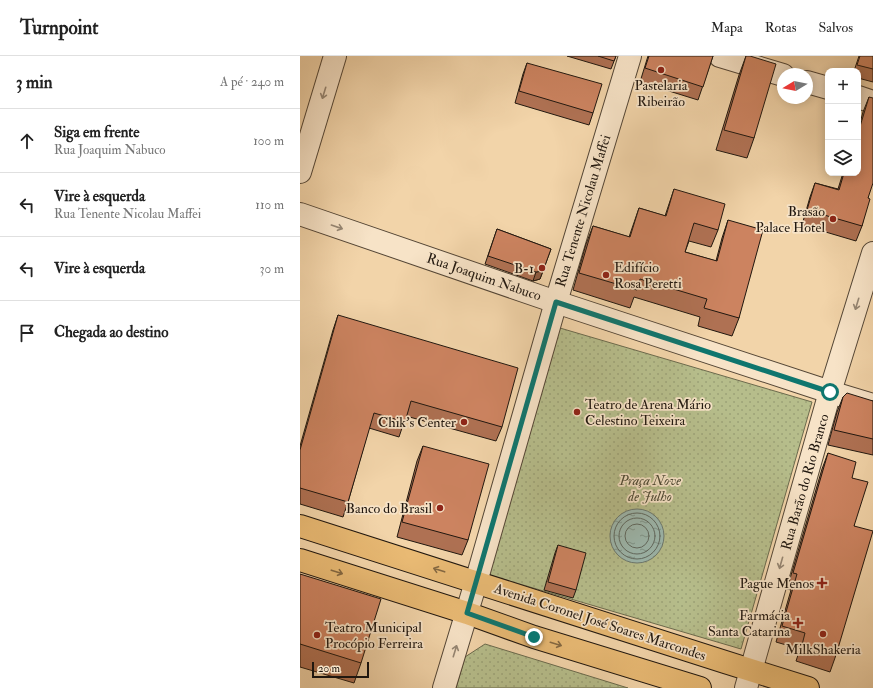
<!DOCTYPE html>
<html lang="pt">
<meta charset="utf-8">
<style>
:root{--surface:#fff;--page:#f6f6f6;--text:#222;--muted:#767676;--line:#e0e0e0}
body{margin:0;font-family:"IM FELL Double Pica",serif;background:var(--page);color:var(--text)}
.controls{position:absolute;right:12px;top:12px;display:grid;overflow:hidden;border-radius:8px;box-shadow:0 2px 10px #0003}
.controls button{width:36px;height:36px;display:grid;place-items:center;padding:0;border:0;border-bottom:1px solid var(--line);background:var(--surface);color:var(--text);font:20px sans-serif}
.compass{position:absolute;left:477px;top:12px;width:36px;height:36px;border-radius:50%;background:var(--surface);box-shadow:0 2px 10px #0003;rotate:260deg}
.scale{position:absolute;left:12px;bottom:10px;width:57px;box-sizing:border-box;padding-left:4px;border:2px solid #20170f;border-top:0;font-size:11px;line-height:14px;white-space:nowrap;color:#20170f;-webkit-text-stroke:3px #f7e3c7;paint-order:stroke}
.stop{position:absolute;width:12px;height:12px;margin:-9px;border:3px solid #0f766e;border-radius:50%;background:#fff}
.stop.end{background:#0f766e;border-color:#fff;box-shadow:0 1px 4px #0008}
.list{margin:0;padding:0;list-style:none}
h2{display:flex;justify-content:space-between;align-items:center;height:52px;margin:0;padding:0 16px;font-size:17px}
h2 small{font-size:13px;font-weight:400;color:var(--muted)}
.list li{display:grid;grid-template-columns:26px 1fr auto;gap:12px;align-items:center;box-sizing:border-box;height:64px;padding:0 16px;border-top:1px solid var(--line)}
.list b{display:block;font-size:15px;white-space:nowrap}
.list p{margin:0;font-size:13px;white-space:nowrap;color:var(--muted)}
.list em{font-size:13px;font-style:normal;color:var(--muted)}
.icon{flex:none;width:22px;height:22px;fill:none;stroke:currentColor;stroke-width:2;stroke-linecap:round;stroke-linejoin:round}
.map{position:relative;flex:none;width:573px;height:632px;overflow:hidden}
header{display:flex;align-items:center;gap:24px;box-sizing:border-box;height:56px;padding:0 20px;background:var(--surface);border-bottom:1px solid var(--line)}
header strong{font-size:19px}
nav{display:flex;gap:22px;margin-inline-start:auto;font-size:14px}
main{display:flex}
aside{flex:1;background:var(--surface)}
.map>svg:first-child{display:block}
</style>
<header>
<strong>Turnpoint</strong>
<nav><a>Mapa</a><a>Rotas</a><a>Salvos</a></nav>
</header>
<main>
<aside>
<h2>3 min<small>A pé · 240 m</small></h2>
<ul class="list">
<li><svg class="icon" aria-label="ahead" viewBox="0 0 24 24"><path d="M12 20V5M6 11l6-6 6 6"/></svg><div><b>Siga em frente</b><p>Rua Joaquim Nabuco</p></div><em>100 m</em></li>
<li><svg class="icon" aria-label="left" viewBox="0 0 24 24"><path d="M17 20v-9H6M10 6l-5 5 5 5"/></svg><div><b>Vire à esquerda</b><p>Rua Tenente Nicolau Maffei</p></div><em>110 m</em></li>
<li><svg class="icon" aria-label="left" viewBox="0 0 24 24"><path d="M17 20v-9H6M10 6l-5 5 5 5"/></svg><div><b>Vire à esquerda</b></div><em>30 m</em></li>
<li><svg class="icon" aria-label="arrive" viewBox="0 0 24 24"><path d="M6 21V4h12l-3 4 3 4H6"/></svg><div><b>Chegada ao destino</b></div></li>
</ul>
</aside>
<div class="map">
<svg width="573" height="632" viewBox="0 0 573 632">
<defs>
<pattern id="park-dots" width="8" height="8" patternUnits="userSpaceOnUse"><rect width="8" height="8" fill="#b6bd8b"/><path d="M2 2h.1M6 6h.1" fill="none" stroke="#9ca277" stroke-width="1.8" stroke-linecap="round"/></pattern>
<pattern id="water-ripples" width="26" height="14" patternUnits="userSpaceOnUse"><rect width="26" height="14" fill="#9cb7ad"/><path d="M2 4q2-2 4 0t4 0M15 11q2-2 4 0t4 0" fill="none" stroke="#7f948b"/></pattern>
</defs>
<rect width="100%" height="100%" fill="#f2d4a9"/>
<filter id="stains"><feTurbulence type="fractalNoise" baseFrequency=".005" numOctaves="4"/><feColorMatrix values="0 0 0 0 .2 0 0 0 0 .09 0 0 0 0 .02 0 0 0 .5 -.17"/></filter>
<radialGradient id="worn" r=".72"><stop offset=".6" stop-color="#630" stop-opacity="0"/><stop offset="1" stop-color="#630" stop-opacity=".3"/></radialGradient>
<g fill="url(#park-dots)" stroke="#6b6a4d">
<path d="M260,272L512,346L441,593L189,519Z"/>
<path d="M185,588L328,632H156L165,601Z"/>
</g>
<circle fill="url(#water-ripples)" stroke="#6a776e" cx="337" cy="480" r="27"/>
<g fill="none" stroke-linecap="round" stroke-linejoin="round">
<g stroke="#5e675e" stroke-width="1">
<circle cx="337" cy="480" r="23"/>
<circle cx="337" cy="480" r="18"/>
<circle cx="337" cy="480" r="12"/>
</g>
<g stroke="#544636" stroke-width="24">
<g id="minor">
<path d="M420,0L483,19"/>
<path d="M507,26L528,32"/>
<path d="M558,41L573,46"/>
<path d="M0,116L35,0"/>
<path d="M0,158L256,246L530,336L573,349"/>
<path d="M144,632L176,526L256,246L330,0"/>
<path d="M446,632L530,336L573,197"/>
</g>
</g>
<g stroke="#20170f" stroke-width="24">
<g id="major">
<path d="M0,470L425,606L508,632"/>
<path d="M0,504L167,557L234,581L400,632"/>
</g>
</g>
<use href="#minor" stroke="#f7e3c7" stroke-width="22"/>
<use href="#major" stroke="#e9ba74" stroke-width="22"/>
</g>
<g fill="#af7153" stroke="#20170f">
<path d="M267,0H316L311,13Z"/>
<path d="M348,0H413L398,44L340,26Z"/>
<path d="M446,0L454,82L447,102L416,94L439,19Z"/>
<path d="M559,0H573V26L558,22V15H554Z"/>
<path d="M227,7L293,57L289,69L215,47L223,18Z"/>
<path d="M569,41L568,142L562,170L556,185L502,169L510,141L515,127L538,133L543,117H558V74L563,56Z"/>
<path d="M374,133L418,174L411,191L389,185L385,196L416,205L422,182L428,164L439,262L432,280L398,270L400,261L334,241L330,252L273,234L286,188L293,170L329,181L339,152L365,160Z"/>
<path d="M197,173L251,193L240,223L233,225L185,208Z"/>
<path d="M38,259L202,371L196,385L106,360L99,381L69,372L48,446L43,461L0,448V390L33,274Z"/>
<path d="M543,341L573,345V399L528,389L537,356Z"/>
<path d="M123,390L168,484L162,499L97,481L117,405Z"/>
<path d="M528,397L552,422L554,470L536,599L530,616L496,605L500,593L476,586L491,534L487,533L522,413Z"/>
<path d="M258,489L276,534L273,542L244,534L255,497Z"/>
<path d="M0,518L61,607L54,627L0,611Z"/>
</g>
<path fill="#8f5c43" stroke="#20170f" d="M243,215L240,223L233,225L236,216Z"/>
<g fill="#cc8360" stroke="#20170f">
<path d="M298,0H316L314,5Z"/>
<path d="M349,0H413L403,31L345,12Z"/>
<path d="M446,0H450L476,8L454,82L424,74Z"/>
<path d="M560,0H573V13L557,9Z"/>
<path d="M227,7L302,28L293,57L219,35Z"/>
<path d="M569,41L573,42V127L568,142L570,143L562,170L507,154L515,127L539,134L544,117H558V77Z"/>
<path d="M374,133L425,148L418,174L394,167L385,196L417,205L428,164L463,174L439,262L404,252L407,243L340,223L337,234L279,217L293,170L330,181L339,152L366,160Z"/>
<path d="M197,173L251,193L243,215L236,216L188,200Z"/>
<path d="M38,259L218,312L202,371L111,345L105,366L74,357L48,446L0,432V394Z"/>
<path d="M547,337L573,345V383L534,374L543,341Z"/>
<path d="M123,390L189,408L168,484L102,466Z"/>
<path d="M528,397L556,406L552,422L568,426L554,470L573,475L536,599L502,589L505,577L482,570L497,518L493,517Z"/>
<path d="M258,489L286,497L276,534L248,526Z"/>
<path d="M0,518L81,543L61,607L0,588Z"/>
</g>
<defs><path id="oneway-shaft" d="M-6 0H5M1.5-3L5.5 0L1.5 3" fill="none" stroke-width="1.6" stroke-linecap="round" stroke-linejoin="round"/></defs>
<g stroke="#968774">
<use href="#oneway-shaft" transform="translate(24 37) rotate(107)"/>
<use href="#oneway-shaft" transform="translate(37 171) rotate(19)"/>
<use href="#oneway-shaft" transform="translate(557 248) rotate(107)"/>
<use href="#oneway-shaft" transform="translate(481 507) rotate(106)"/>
<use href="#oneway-shaft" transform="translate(155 595) rotate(-73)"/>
</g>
<g stroke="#846842">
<use href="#oneway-shaft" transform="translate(139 514) rotate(-162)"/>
<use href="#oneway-shaft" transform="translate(37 516) rotate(18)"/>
<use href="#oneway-shaft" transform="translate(256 588) rotate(17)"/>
</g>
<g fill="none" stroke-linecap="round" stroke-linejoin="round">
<path stroke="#0f766e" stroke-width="5" d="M234,581L167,557L176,526L256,246L530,336"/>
</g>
<g fill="#8f2418" stroke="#f7e3c7" stroke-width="1.5">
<circle cx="361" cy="14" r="4"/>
<circle cx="533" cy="163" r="4"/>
<circle cx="242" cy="212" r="4"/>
<circle cx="306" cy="219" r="4"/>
<circle cx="277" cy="356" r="4"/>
<circle cx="164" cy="366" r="4"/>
<circle cx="140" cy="452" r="4"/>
<path d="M520 521h4v4h4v4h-4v4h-4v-4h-4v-4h4z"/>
<path d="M496 561h4v4h4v4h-4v4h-4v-4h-4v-4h4z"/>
<circle cx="523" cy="578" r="4"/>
<circle cx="17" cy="579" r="4"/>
</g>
<g text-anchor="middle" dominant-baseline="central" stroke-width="3.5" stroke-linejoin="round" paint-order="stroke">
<g font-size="14" fill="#20170f" stroke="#f7e3c7" text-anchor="end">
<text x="361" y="29" text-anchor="middle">Pastelaria<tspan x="361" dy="16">Ribeirão</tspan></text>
<text x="525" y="155">Brasão<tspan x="525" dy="16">Palace Hotel</tspan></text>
<text x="314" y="211" text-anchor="start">Edifício<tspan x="314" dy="16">Rosa Peretti</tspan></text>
<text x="234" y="212">B-1</text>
<text x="285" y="348" text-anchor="start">Teatro de Arena Mário<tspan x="285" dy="16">Celestino Teixeira</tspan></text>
<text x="156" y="366">Chik's Center</text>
<text x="132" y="452">Banco do Brasil</text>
<text x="514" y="527">Pague Menos</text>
<text x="490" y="559">Farmácia<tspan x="490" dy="16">Santa Catarina</tspan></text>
<text x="25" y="571" text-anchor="start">Teatro Municipal<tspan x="25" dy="16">Procópio Ferreira</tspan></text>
<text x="523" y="593" text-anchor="middle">MilkShakeria</text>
</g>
<g font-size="14" fill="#20170f" stroke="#f7e3c7">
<text transform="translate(283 155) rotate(-73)">Rua Tenente Nicolau Maffei</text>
<text transform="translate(184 221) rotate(19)">Rua Joaquim Nabuco</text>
<text transform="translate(505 426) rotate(-74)">Rua Barão do Rio Branco</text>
<text transform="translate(300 566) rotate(18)">Avenida Coronel José Soares Marcondes</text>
</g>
<g font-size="14" font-style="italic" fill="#4d4934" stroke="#f7e3c7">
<text x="350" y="424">Praça Nove<tspan x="350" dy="16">de Julho</tspan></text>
</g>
</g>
<rect width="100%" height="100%" filter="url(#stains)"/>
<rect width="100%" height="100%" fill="url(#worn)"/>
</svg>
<div class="controls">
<button>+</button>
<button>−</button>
<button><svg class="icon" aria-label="layers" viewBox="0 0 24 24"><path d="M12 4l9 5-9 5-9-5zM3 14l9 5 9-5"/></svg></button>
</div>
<svg class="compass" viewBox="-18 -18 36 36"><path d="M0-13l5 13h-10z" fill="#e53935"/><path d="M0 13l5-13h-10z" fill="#767676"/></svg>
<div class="scale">20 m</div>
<div class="stop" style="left:530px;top:336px"></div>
<div class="stop end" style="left:234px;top:581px"></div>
</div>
</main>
